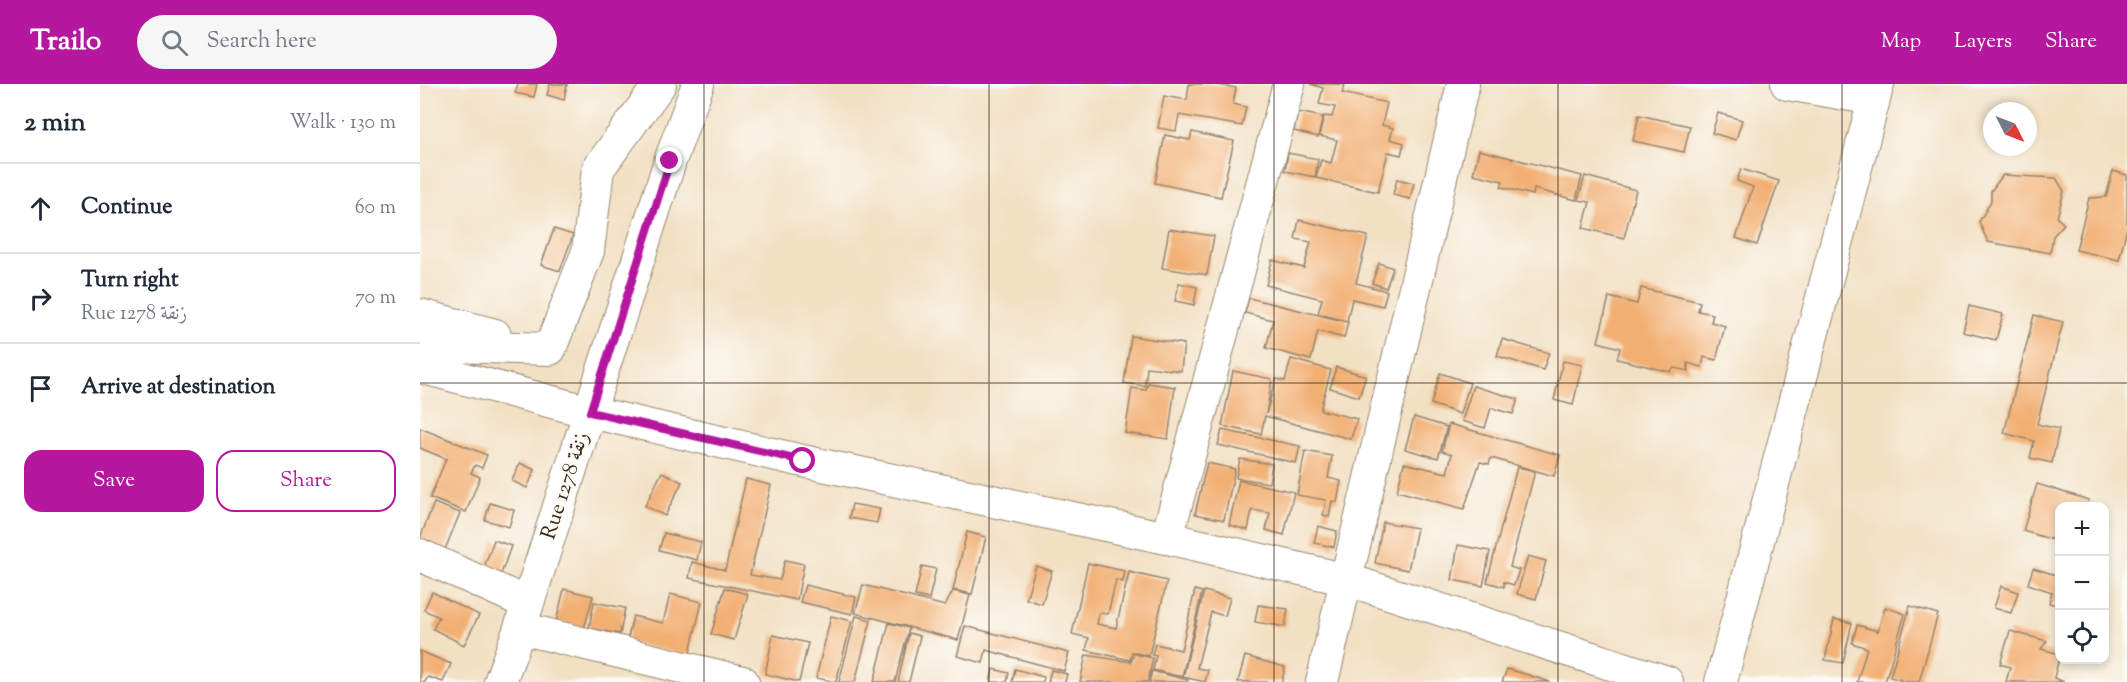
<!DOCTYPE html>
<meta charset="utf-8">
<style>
:root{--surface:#fff;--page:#f6f6f7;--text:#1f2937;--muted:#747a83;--line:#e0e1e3;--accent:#b5179e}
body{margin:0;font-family:"Sorts Mill Goudy",Amiri,serif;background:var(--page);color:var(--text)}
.controls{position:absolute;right:18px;bottom:18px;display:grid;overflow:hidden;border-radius:12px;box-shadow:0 3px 9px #0003}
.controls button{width:54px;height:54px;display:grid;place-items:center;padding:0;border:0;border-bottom:2px solid var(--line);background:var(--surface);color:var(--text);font:30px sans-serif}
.compass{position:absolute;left:1563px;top:18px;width:54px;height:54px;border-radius:50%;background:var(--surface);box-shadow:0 3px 9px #0003;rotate:132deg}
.stop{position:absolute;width:18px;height:18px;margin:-14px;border:4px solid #b5179e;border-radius:50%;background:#fff}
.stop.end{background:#b5179e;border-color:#fff;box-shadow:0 2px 6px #0008}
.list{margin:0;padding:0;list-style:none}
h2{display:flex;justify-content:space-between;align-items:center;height:78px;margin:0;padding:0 24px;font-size:26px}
h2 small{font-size:20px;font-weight:400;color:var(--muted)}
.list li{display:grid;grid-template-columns:39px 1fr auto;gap:18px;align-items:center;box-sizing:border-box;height:90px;padding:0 24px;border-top:2px solid var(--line)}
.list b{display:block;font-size:22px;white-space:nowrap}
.list p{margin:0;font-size:20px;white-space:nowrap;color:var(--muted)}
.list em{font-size:20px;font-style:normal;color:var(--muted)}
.actions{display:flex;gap:12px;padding:18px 24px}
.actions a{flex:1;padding:14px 0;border:2px solid var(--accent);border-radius:18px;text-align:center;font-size:21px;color:var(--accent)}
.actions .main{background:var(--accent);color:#fff}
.icon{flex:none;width:33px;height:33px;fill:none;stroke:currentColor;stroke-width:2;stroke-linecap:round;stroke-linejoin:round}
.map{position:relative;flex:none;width:1707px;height:598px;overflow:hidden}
header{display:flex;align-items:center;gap:36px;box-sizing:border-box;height:84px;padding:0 30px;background:var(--accent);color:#fff}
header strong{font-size:28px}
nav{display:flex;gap:33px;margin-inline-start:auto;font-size:21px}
.search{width:420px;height:54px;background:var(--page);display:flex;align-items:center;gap:15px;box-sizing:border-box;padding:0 21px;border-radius:33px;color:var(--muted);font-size:22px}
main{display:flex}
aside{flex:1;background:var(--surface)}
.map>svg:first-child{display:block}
</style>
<header>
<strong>Trailo</strong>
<div class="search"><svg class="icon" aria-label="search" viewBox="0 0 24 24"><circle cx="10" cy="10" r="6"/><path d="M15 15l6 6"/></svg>Search here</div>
<nav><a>Map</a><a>Layers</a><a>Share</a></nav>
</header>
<main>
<aside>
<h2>2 min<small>Walk · 130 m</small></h2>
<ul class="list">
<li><svg class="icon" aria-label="ahead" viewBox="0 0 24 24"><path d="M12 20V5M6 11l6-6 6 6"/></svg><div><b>Continue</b></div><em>60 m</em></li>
<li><svg class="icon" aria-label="right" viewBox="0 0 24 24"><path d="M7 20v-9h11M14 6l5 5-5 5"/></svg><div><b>Turn right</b><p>Rue 1278 زنقة</p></div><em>70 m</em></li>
<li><svg class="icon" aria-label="arrive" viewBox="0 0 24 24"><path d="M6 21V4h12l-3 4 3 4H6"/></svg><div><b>Arrive at destination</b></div></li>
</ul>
<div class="actions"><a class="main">Save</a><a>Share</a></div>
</aside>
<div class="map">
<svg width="1707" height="598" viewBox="0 0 1707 598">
<rect width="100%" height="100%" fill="#fdfcf7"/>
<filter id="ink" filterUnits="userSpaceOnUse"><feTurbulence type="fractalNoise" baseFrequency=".0167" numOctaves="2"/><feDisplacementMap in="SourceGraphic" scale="12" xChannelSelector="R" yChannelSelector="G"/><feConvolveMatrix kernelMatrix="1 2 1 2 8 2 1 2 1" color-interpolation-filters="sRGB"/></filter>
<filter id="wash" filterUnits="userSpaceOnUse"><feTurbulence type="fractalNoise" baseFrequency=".008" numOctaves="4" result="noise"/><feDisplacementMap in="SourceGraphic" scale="24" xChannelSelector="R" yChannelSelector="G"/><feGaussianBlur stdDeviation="1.35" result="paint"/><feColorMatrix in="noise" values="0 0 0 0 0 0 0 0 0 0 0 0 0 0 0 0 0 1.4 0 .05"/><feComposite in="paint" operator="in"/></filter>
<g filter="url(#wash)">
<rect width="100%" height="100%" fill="#f2e0c3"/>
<g id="blocks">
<g fill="#f2af72">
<path d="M98,0H117L114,13L95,9Z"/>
<path d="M130,0H147L144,16L127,11Z"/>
<path d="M769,0H793L816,4L813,20L826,23L822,42L759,31L756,47L738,44L744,12L767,16Z"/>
<path d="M890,0H925L922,9L967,19L962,41L973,44L970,55L984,59L981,71L968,68L958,108L896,94L901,76L911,79L917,56L899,52L904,32L912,33L915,23L899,20L903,4Z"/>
<path d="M878,28L903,33L898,53L874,47Z"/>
<path d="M1298,29L1322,36L1316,56L1292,49Z"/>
<path d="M1219,31L1270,42L1264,68L1213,57Z"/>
<path d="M772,48L814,57L801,113L735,99L745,51L770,56Z"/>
<path d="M1059,66L1162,92L1156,116L1114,105L1113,111L1081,103L1083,97L1053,90Z"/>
<path d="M868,69L898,75L895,93L865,87Z"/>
<path d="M1321,85L1359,97L1337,161L1316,154L1333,103L1317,97Z"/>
<path d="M1693,87L1707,91V144L1699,176L1656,166L1669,114L1686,113Z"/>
<path d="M1583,91L1636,94L1644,107L1637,134L1644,140L1633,152L1630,169L1568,158L1559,138L1571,117V107Z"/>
<path d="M1165,92L1216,106L1204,154L1163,144L1170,118L1158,116Z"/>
<path d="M977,95L994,99L990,115L973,111Z"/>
<path d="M879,136L948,152L936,199L967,207L963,222L932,215L927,237L898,230L902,215L846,201L852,176L884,184L891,158L875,155Z"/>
<path d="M134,145L153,151L140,187L121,181Z"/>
<path d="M749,145L794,152L787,191L742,184Z"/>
<path d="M959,179L973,184L966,204L952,199Z"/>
<path d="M759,199L777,203L774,221L755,217Z"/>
<path d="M1221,204L1280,218L1278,227L1293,230L1291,238L1305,242L1296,276L1284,273L1282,283L1267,279L1269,287L1254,284L1250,288L1197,275L1200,264L1178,258L1189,213L1217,220Z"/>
<path d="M829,214L928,238L924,254L898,247L891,276L846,264L853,236L825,229Z"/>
<path d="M1549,222L1583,230L1576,256L1543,248Z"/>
<path d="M1614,231L1643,238L1617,340L1639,345L1632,379L1610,374L1614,357L1584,349Z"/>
<path d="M711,252L764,260L761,287L727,283L725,302L704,299Z"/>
<path d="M1082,255L1129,269L1123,286L1077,272Z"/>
<path d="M871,275L911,286L900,326L937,335L931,355L845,332L841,350L802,342L813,287L852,295L846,330L856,295L865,297Z"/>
<path d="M1143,277L1162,281L1153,321L1134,316Z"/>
<path d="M916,283L946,292L939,313L910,304Z"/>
<path d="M1020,289L1050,299L1040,330L1011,320Z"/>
<path d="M728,299L755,303L748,355L705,349L712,304L726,306Z"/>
<path d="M1053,302L1098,315L1093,330L1071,324L1065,344L1042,337Z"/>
<path d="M994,333L1027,343L1018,374L985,365Z"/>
<path d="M1029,340L1140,371L1134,392L1071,374L1069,380L1060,378L1044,425L977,407L984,379L1027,389L1032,370L1022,367Z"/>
<path d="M0,344L67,371L62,384L55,381L51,389L60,393L46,428L10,414L26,375L0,364Z"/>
<path d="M802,346L880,362L876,379L798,361Z"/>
<path d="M885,367L912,372L908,394L921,397L917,418L912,417L909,433L903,431L906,416L877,411Z"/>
<path d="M820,375L852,380L849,399L816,394Z"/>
<path d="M100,379L115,386L107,404L92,397Z"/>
<path d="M787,379L815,385L804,436L775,430Z"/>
<path d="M1097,383L1115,387L1090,483L1099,486L1094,501L1084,498V503L1067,498Z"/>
<path d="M242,388L262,398L245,432L225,422Z"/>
<path d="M326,395L351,401L330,491L360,496L365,476L384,480L377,516L269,494L272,478L305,486Z"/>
<path d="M819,396L874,408L864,451L846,446L850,429L832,426L828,446L809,441Z"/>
<path d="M1617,400L1669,416L1667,422H1640V458L1603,447Z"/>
<path d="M14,419L40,429L21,475L0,467V454Z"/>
<path d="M70,419L94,426L89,443L65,436Z"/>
<path d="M432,420L460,425L457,439L429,434Z"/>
<path d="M963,438L997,444L988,486L955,479Z"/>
<path d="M898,442L917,447L914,463L894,459Z"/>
<path d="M547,448L566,453L552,510L533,506Z"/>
<path d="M244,449L281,458L277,476L239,466Z"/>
<path d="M74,456L91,462L80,493L63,486Z"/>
<path d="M1038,461L1070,467L1063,502L1032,496Z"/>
<path d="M1108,472L1126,477L1116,515L1097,510Z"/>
<path d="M668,479L705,487L703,498L696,496L688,530L679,529L677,540L696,544L709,488L747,497L729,572L712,568L710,576L666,566L669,554L652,550Z"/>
<path d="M502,482L516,485L509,515L495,512Z"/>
<path d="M616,482L632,487L622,520L606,515Z"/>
<path d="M1613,484L1640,492V522L1629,519L1632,508L1608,500Z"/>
<path d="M385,501L436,513L432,530L380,518Z"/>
<path d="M443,501L525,522L533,507L550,511L538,556L435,529Z"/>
<path d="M1581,502L1598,508L1591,529L1574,524Z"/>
<path d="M305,504L328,510L314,556L291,550Z"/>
<path d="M144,505L173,512L164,545L136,538Z"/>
<path d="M775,506L782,508L762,593L733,586L736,572L732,571L735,560L761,566Z"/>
<path d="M784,507L810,514L805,532L791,528L777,584L788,586L785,598L763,593Z"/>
<path d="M12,508L59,531L44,561L13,545L19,533L4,526Z"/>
<path d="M250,510L282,518L269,572L207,558L213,532L243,539Z"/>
<path d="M174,518L205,524L200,550L169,544Z"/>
<path d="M838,521L868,525L865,543L835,538Z"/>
<path d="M1490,522L1518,530L1499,598H1481V596L1470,593Z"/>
<path d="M1465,523L1485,530L1465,598H1437L1447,564L1432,559L1437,541L1458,547Z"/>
<path d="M411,532L432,537L416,598L396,594Z"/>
<path d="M436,532L451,536L435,598H419Z"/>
<path d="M1414,535L1432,539L1423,579L1405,576Z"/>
<path d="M469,539L489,544L475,598H454Z"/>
<path d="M545,542L649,569L644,587L566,566L563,579L537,572Z"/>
<path d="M1590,547L1627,557L1621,565L1640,570L1634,594L1644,598H1586L1590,583L1580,580Z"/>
<path d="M489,549L500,552L489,598H478Z"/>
<path d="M353,551L388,559L379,598L345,590Z"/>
<path d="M0,567L31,580L23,598L8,593L5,598H0Z"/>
<path d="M714,570L733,574L728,598H660L666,571L711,578Z"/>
<path d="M825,572L865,583L862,598H818Z"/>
<path d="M573,585L589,589L587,598H570Z"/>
<path d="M595,585L624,593L623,598H592Z"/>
<path d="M1087,585L1105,590L1130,598H1082Z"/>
<path d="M631,586L647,590L645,598H628Z"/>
<path d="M732,587L768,596L767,598H729Z"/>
</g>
</g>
</g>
<g filter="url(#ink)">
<use href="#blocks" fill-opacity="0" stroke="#968570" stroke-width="1.5"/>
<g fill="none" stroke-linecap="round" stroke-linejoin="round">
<g stroke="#968570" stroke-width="34">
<g id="minor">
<path d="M869,0L747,454L928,496L1247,598"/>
<path d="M1367,0L1454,15"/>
<path d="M0,231L75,251"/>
<path d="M0,261L130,265L168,167L178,85L240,0"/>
<path d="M0,283L170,328L383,377L747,454"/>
<path d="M0,471L107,519"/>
<path d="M100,544L323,598"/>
<path d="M80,598L100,544L250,77L278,0"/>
<path d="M902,598L1043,0"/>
<path d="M1301,598L1458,0"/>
</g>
</g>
<use href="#minor" stroke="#fff" stroke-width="32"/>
</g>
</g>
<g fill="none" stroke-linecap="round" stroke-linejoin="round" filter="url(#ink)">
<path stroke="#b5179e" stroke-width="8" d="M250,77L170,328L383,377"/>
</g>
<path fill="none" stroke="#3b2a1e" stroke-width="1.5" stroke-opacity="0.55" d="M284,0V598M569,0V598M854,0V598M1138,0V598M1422,0V598M0,299H1707"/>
<g text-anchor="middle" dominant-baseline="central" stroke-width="6" stroke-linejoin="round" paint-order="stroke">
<g font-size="21" fill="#3b2a1e" stroke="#fdfcf7">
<text transform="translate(146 402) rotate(-72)">Rue 1278 زنقة</text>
</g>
</g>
</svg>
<div class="controls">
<button>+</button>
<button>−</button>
<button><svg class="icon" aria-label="locate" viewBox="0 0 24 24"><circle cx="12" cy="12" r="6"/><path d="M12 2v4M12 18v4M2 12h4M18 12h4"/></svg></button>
</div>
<svg class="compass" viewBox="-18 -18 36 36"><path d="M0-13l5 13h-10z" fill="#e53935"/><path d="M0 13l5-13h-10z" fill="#747a83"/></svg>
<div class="stop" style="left:383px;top:377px"></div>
<div class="stop end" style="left:250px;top:77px"></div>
</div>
</main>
